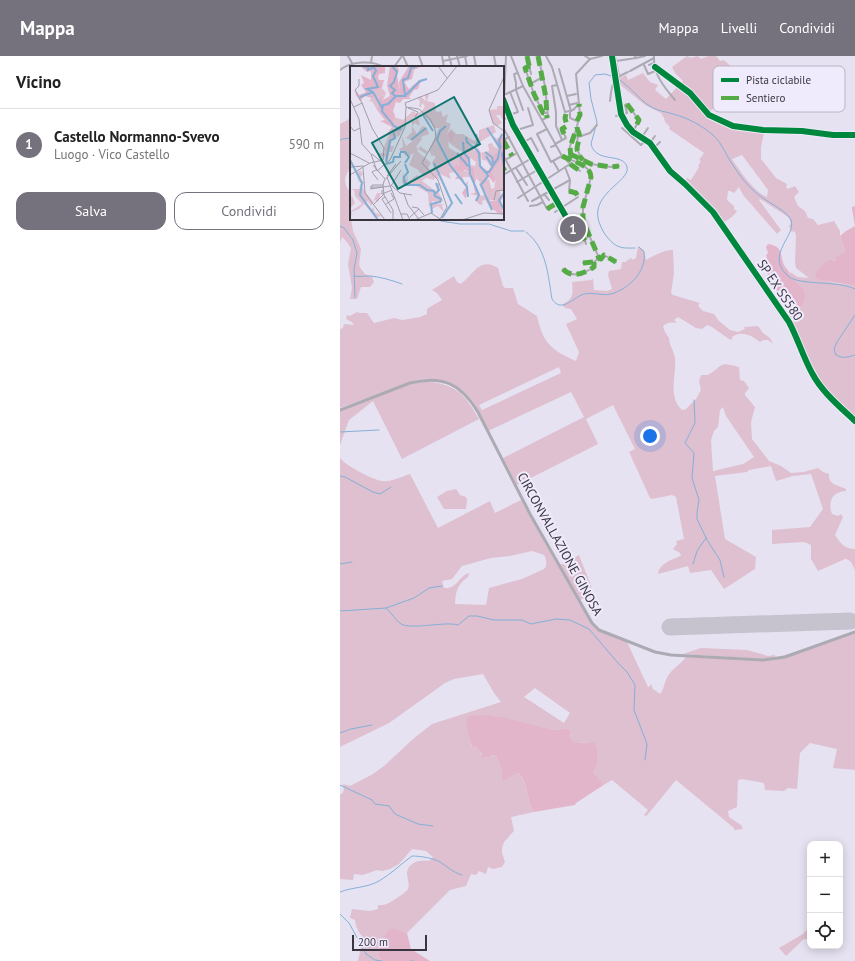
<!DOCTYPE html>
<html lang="it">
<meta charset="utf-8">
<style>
:root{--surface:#fff;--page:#f2f2f2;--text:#222;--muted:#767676;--line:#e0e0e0;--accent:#75727d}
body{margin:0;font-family:"PT Sans",sans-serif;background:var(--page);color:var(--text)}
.controls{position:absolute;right:12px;bottom:12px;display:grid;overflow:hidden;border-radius:8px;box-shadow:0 2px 10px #0003}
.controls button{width:36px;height:36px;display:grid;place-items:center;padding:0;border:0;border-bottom:1px solid var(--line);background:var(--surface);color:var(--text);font:20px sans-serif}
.scale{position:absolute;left:12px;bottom:10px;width:75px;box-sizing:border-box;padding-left:4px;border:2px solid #38353f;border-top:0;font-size:11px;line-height:14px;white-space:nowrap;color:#38353f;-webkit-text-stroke:3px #f0ebfc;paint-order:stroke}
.you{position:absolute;left:310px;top:380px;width:14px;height:14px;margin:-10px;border:3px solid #fff;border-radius:50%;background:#1a73e8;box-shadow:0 0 0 6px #1a73e833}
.badge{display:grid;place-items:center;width:26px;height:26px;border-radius:50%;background:var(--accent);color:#fff;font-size:13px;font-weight:700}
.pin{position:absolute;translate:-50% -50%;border:2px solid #fff;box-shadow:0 1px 4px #0006}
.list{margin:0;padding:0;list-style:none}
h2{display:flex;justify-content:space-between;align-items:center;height:52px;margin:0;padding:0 16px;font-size:17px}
h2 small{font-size:13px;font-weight:400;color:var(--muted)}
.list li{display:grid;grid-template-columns:26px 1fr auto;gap:12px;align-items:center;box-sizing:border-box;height:72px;padding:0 16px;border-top:1px solid var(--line)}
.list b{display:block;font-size:15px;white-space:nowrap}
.list p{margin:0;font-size:13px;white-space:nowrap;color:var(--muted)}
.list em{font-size:13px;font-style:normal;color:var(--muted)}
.actions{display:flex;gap:8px;padding:12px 16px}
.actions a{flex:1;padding:9px 0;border:1px solid var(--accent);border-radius:12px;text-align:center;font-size:14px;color:var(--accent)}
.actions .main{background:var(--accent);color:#fff}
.icon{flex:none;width:22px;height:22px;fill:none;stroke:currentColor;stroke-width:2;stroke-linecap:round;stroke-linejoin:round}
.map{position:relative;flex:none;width:515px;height:905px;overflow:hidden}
header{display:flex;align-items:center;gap:24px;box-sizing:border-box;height:56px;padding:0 20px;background:var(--accent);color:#fff}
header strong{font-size:19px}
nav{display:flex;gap:22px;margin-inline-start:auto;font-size:14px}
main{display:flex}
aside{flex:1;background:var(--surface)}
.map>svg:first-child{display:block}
</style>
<header>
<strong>Mappa</strong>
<nav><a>Mappa</a><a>Livelli</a><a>Condividi</a></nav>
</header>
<main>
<aside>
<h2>Vicino<small></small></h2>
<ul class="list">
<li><span class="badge">1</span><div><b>Castello Normanno-Svevo</b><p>Luogo · Vico Castello</p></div><em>590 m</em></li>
</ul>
<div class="actions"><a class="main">Salva</a><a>Condividi</a></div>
</aside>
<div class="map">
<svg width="515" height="905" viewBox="0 0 515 905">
<rect width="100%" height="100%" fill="#e7e2f1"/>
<g fill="#dec0d0" fill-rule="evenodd">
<path d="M347,0L351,2L358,0L361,3L368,0H376L380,5L384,4L396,15L390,24L384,29L387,36L382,43L384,47L368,56L357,41L340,27L343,25L335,17L332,11Z"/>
<path d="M303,17L310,26L318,29L315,34L326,43L338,30L355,43L362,55L375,64L391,71H404L424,77L421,91V103L436,122L447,128L446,131L448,133L455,130L459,136L454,141L458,150L465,155L468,162L473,163L478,169L494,165L500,175V180L505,195L494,205L488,203L476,221L495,227L515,230V362C496,347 479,332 469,309C462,292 459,273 446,259L452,256L454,252L462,250L464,233L450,220V216L458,221L469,222L456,212L455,206L456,180L455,176L453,175L452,177L449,170L451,167L449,162L445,159L420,143L419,144L441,174L437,178L403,139L399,131L394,137L390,135H388L387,144L394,150V153L397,155C394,160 386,166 381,167L367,148L345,126L347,122L351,124L359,111L358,110L361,105L359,104L364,97L329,73L330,71L325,66L324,62L321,57L305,49L278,27V23L286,19L288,24ZM402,99L428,134L427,141C414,136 400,115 392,103Z"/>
<path d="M11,62V109L5,122L6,130L11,138L10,156L13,175L21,193L19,209L21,213L25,218L32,221L34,226L30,231H21L17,243H10L12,232L8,208L11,192L7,186L2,181L0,187V68Z"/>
<path d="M298,190L304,194L306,204C313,200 326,193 333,194L334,217L331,237L333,239L360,247L358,250L363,255L374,258L379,265L390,274L398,276L405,273L404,271L418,270L423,277L430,282L433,288L428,284H423L420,286C412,280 402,274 392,281V284L389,283L372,271L367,269L362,273L356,272L338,261L334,264L337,267C329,267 331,265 323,270L325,276L329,282C329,288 334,296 335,302C337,319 327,340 342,354L346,353L356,343L361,334L359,325L361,319H368C384,309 378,305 399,311L400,324L404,325L409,332L405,337V339L415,351L411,366L412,383L429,405L441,410L451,417L464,416L478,412L483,416L489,418C488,429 498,429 506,433V435C491,436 488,446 492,458L498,460L501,458L503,461L495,479C500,487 505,493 515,493V514C513,510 511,503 505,503L478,515L471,503V489L464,486L432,488V474L470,471L483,453L471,418L453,420L436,425L431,410L409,414L407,416L375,420L385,483L416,501L415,513L384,533L371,514L350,517L348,510L318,518C319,508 332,503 341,500L340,497L333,493L337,488L336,485L344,483L336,441L332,439L312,443L310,442L289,396L295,393L273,349L246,363L258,388L177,429L163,402L244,361L231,336L148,375C143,364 138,351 130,342C117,326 95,320 76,324L0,352V273L3,272L4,268L14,269L12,266L6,263L7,259L10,260L17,256L20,257H27L34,267L54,262L62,264L80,261L87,258V254L88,252L102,244L97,237L92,234L114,220L117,226L121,228C135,217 139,201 158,212L163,230L165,232H173L178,248L197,260C203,287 211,294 236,305L239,296L226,268L237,263L231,253L225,252L223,250V248C234,243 233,237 232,226L252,224L253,222L254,234L267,235L272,233L268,219L269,215L281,213L282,206H286L287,204H289L290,202H291L292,204L296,202ZM219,311L221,317L142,354L139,349ZM383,351L386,360L414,401L403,408L373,415L371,384L374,375L378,371L380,354Z"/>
<path d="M85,325C117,329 124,337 139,363L62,403L33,345L9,364L0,389V355L68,329Z"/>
<path d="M0,402C5,409 33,424 42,425C51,426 61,421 70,418L98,472L150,445L155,457L181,444L237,543L255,572L287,586L308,631H309L311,628L313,633L320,638C324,634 324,626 328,620C332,613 341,608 346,601L429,604L515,577V714L493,712L497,693L470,687L460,697L457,733L448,732L444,735L425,734L424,727L402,723L398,724L397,751L388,755L389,761L401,769L403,773L394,774V772L336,724L309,757L306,760L304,759L308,754L272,724L262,730V726L254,719L253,717L257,709V693L249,687C241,685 234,691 230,681L231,675L228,672L214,674L154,660H129C124,674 131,676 131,690H136L142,696L141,699C144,704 150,701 154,699L156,700L162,714V722H167L178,717C189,727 186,745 194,756L171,761L174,775L164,786L162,792V797L165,806L162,811L153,813L148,811L146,818L139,815L136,819L131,818L126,830L110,834L67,877L63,876L39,901L41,905H18L23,881C19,878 15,869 15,864L10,862L12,853L30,855L38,853V849C41,849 44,849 47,848C51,846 67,836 68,833C70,828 67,822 67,817C68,806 80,803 89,805L93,801L86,795L72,793L59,808L50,813L42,815L37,814L23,819L14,818L13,824L0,823V738H2L4,734L3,728L10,730L33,718L44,710L73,683L92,668L161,646L154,637L143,618L114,623L105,627L49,667L0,691ZM192,495L204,499C206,503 208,509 204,513L182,523L149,532L146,549L115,548C116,535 117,529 128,521L129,517C117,521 118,533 104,532L102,525L112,523L122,510L151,502L170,500ZM195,632L230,657L224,667L184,641Z"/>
<path d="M116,433L120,439L126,441L127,444L126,453H104L97,441L107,435Z"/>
<path d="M239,499L255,540L242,543L240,544L220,509Z"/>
<path d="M361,592L407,594L428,600L435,599V601L424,603L343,598Z"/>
<path d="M470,870V886L466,883H464L446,900L439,892L463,878Z"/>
</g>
<g fill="#e3b5cb">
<path d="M515,150V230L477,223L475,219L482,209L489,203L494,205L496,204L495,202L505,195L500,180L506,175L515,170L512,153V151Z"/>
<path d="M428,188C444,191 439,197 444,209C446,213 450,215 450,220L464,233L465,240L462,250L459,251L440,240L427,222L428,221L425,204L427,202L426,199L428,197L426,191Z"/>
<path d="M144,659L162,661L214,674L228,672L231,675L230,681C235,692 246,684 255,687L257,693V709L253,717L262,726V730L236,747L235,749L194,756C186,745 189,726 178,717L163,725L162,722V714L156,700L154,699C149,701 146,703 141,701L142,696L139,695L136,690L132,691C130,682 123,667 129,660Z"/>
<path d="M50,872L67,877L71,893L90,905H41C35,893 44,882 50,872Z"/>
</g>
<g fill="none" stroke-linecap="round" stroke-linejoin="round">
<g stroke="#84b0d7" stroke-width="1">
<path d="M274,21L265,18L255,19L249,27L251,43L257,66L251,88C256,108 283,96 287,111C291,126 245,139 261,171C264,178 269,184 274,188C281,193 287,192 295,192"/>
<path d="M278,23C291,31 300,45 313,52C319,55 327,56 333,58C348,62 361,69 373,79C383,88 387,102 395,112C400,120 407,129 414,135C423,144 444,153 450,162C460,178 423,198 448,220C459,230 498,224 515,233"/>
<path d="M0,85L2,83L11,82"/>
<path d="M98,163L101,165L120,168H149L171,175H184"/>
<path d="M0,170L4,172L13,184L17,197L14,213L15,241"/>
<path d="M186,176C207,192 208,220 212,243C222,258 233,241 244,238C253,236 262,240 271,238C289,233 307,215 304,196L299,191"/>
<path d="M14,220C20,221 24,220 30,220C41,221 51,224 62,228"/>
<path d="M515,259L497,286L494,293L496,299C503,303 508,301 515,299"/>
<path d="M354,344L355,367L345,387L354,397L352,422L359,444L357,456V463L367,484L380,504L384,521"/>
<path d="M0,376L39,374"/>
<path d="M0,420L5,421L33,436L40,438L51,431"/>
<path d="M0,508L12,506"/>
<path d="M353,508L357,495L366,482"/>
<path d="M46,552L74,542L89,532L102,530"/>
<path d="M0,555L46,552C52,557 55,564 61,568C72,574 105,565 118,569L129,560H137L154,564H182L191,568L216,563L230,564L249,573L278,607L287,616L295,629L294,654L307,688L305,704"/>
<path d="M0,677L11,673L32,669"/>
<path d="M0,729L32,744L35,748L49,750L55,758L78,768L93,770"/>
<path d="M0,836C12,831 27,832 39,825C51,818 61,808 72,800C80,800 93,802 100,806C108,811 112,816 122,819"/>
<path d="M0,858L9,867L26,898L35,904L42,905"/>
<path d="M70,905H73"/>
</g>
<path stroke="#c6c2ce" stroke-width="17" d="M330,571L510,565"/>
<g stroke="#acabb3" stroke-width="2">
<path d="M8,0L12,7"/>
<path d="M63,0L68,11"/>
<path d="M79,0L83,11"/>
<path d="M102,0L104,11"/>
<path d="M109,0L112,11"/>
<path d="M117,0L120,11"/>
<path d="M125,0L127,11"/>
<path d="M134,0L136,11"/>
<path d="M154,0L156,11"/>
<path d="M171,0L183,30L222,100"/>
<path d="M187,0L191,18"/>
<path d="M198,0L205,30L208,61L202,64"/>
<path d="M206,0L212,11L225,56L233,54L239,48"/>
<path d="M245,0L250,3"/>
<path d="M275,0L279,20"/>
<path d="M295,0L296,2L305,0"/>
<path d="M314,0C313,18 324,31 335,44"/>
<path d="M103,5L127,0"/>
<path d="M276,5L296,2"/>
<path d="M31,7L32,0"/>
<path d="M304,9L308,18L315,15"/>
<path d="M309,9L314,7"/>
<path d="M190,10L185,12L194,38L203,57H207"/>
<path d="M54,11L62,0"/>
<path d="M315,11L350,37L369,59L393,70L423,74L462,75L493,79H515"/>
<path d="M219,13L231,55"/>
<path d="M0,14C11,5 32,4 44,11"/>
<path d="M290,15L314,2"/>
<path d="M178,17L174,18L176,27V34L183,54"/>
<path d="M190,28L203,21"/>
<path d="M217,29L212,30L216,56V70L222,84"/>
<path d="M166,38L183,30"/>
<path d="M227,40L236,38"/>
<path d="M163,43L173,69L225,159"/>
<path d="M164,45L166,0"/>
<path d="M270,45C272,28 271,23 288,16"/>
<path d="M287,48L299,64L293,76"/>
<path d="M229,49L237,47"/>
<path d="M230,56V62L237,65"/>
<path d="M169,59L178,56L170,36"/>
<path d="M276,60L287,57L285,49L287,48"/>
<path d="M163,64L170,60"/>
<path d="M237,72C240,85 232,92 244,104"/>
<path d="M282,72L301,89L306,84"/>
<path d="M164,73L207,153"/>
<path d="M207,73L197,78L211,106L222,100"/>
<path d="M177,74L193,69L188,52"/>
<path d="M238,81L250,77L257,69"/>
<path d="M302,81L308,72"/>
<path d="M163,84L169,81"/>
<path d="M184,86L191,82L198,95"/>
<path d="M310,87L315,80"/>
<path d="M215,88L226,82L224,78"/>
<path d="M211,91L216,89"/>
<path d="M314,92L320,86"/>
<path d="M230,98L251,108L271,111L279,110"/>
<path d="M163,99L188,145"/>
<path d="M222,100C232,105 251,109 251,121L243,151V165L259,202"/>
<path d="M225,102L228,106L240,115"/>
<path d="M231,103C226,92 234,82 237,71C238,66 238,63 240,59L236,18L250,3L262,0"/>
<path d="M165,104L177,97"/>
<path d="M213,105L219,115"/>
<path d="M225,111L230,124L229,135"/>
<path d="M176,112L187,129"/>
<path d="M163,119L192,102"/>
<path d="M177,126L199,113"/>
<path d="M204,138L209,144"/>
<path d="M178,142L230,108"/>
<path d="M192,145L230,124"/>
<path d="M190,150L197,149L203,146"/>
<path d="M215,156L238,141"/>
<path d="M243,167L240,169L246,188"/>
<path d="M243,207L254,206L259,202L261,203L264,199L276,206"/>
<path d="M223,213C232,223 245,217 254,211V206"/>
</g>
<path stroke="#acabb3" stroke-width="3" d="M272,0L281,58L287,69L293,76L310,87L330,115L345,128L373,156L449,266C458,283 463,301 472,317C482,336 499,350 515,365"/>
<path stroke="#acabb4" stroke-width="3" d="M0,354L70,327C103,319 121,328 138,356L190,458L252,567L259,574L315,596L331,599L423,604L445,601L515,576"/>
<g stroke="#55ac46" stroke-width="5" stroke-dasharray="10 5" stroke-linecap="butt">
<path d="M187,0L190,14"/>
<path d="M198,0L206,42L207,62"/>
<path d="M190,10L185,12L194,38L203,57H207"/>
<path d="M287,48L299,64L293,76"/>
<path d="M237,65L240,59L239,48"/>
<path d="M237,71C237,73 238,75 239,77C241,89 231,91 243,104"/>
<path d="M224,78L222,73L227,70L225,62L226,58"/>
<path d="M163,84L172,100"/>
<path d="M230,98L251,108L271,111L279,110"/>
<path d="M222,100C232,105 251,109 251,121L243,151V165L259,202"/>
<path d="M231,102L230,91L236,74"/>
<path d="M230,108L240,115"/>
<path d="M163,112L165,115"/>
<path d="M229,135L236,137L238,141"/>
<path d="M207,153L217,147"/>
<path d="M241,175L246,188"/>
<path d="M243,207L254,206L259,202L261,203L264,199L276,206"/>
<path d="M223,213C232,223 245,217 254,211V206"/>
</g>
<g stroke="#f0ebfc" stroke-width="8">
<g id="cycleway">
<path d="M272,0L281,58L287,69L293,76L310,87L330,115L345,128L373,156L449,266C458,283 463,301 472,317C482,336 499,350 515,365"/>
<path d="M315,11L350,37L369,59L393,70L423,74L462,75L493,79H515"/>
<path d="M163,43L173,69L225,159"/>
</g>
</g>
<use href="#cycleway" stroke="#00873e" stroke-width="6"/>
</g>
<g text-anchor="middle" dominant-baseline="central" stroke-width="4" stroke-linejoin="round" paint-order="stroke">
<g font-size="13" fill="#38353f" stroke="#f0ebfc">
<text transform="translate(440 234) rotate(56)">SP EX SS580</text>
<text transform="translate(220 488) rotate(61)">CIRCONVALLAZIONE GINOSA</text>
</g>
</g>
<g transform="translate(10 10)">
<rect width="154" height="154" fill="#e7e2f1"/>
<path d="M17,22L25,25L32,22L36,27L33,34L32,32L34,29L28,31L30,41L27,44L22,35L19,36L22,31L25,33L26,31ZM86,26L79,28L77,35L85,37L86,46L91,45L93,51L98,48L96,56L101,58L97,69L101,78L106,68H113L124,75L129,71V64L144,59L146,66L125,79L115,75L128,87L129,100L137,110L131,117L126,112L124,102L117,99L120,95V99L125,100L126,96L98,76L99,82L111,89L109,99H106L104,103L121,106L122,111H110L102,102L105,106L99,107L101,113L90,108L88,111L91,114L85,111L84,114L76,112L72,115L87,126L86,118L89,117V127L93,135L90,137L82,135V138H95L92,139L94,146L88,140L82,143L81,140L79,141L78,127L66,120L52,117L53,106L55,115L58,109L57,117L67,109L69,110L64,114L74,111L67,103L59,99L64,87L57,91L49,83L53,81L52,70L56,80L63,75L56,72L62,66V56L66,54L65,51L56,57L49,70L40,74V77L42,75L40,80H44L42,86H39L37,97L35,91L29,90V87H35L34,81L39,69H44L43,63L46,60L42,57L44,51L53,54L63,45L67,48L72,45L75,40L72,37L71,41H69L70,35L68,33L70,30L76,35L75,29ZM72,47L85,62H89L79,84L82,91L83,89L86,91L82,96L84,103L80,104L78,102L81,97L67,85L68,83L76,88L78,86L70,80L68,83L66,81L72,73L71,71L79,68L77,62L72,60L67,68L62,60L65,57L70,60L68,52ZM147,40H154V55L150,49H146L152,57L147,60L143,57L139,44L147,43ZM142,77L144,81L149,83L146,89L143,90L135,86L142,95L132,94L131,87L139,85L138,78ZM154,89V124L150,125L151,131L148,134H140V141L135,134L132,135L133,138L130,139L125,134L129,127L131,130L134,129L138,131L132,120L135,114L139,113L141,122L144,123L146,113L142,107ZM10,104L13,108L8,114L14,116L11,120L23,136L27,127H31L28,136L25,134L21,140L18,135L16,137L22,143L24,141V146L32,150L27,151L28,154L14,138L9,143L1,146L3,149L0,148V132L2,130L5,137L0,142L1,145L12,138L5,130L4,124L0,123H9L11,117L8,115L7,107Z" fill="#dec0d0" fill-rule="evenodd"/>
<path d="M10,0H35V7L29,8L28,11L29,14H34L32,22L25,25L17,22L23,27L25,33L15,30L10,35L6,29L5,23L9,29L16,26L11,19L14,17L11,9L21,14V5L17,6ZM40,0H47L49,4L47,9L50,26L49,16L59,0L70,1L64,4L62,13L54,16L59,23L69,14L77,13L70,17L68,23L64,24L59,31L61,33H53L50,37L46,36L43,45L45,49L43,58L46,60L43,63L44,69H36L42,61L30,55L35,54L27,44L30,37L28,31L34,29L32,32L33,34L40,30L37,20ZM101,63L106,68L101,78L97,69ZM141,69L147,73L153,68L154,89L142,107L146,113L144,117L139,111L132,119L137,133L129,118L137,110L130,101L126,83L128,82L131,87V100L138,105L141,101L136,94L140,97L142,94L135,87L143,90L149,84ZM114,86L120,91L117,99L124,102L126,114L124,118L129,127V130L120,128L125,127L121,106L115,104L110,106L104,103L110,111L112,109L115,119L118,115L116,133L112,127L116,121L110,113H105L107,110L100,100L103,103L106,98L109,100V91ZM154,125L153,131L150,136L153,148H149L140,141V135L148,134Z" fill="#e3b5cb"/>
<path fill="none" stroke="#84b0d7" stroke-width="2" d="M12,0L18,1V4L24,1L26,5L23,10L28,21L17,23L23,26L32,42M42,0L47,6L44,16L40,20L45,24L42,27L45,30M55,29L53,14L58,12L61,2L67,0M56,29L70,15L77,13M10,31L23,26M73,49L83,65M96,60L90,65L87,74L100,99L117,121L118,131M137,62L150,82L148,92L139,106H136L138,110L131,119L142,144M126,68L128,75L125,82L129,87L130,100L136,107M116,71L117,76L124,82M61,74L76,62M113,76L114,87L119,93L120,108L129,129L126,135M151,82L149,75L152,68M154,85L152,88L154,101M50,86H55L59,91L55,97M135,86L142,91L143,97M107,87L118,100M136,90L143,101M0,94L12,117L10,129L28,154M36,96L40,75L45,72L43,65L50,63L44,60L32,45L33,39L38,38L46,30H56M84,97L102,137L92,152M36,98L43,96L44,91H50V87M55,98L58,106L54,111L55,119H70L77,124L84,125L85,130L91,133L90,136L81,138L82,147M154,127L149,134L154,144M105,128L112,138M84,129L89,124L86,117"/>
<path fill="none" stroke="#a19daa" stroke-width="1" d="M88,0L97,12M154,11L139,44L143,57L154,65M9,13V20L5,24L12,37M0,33L9,53L12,78L21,88L27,105M4,41L12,37L22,62L34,82L33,94M58,42L68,46L65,51M0,60L4,65L10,62M0,87L19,97M22,88L33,97M23,99L35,113M0,101L14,100M13,102L15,127L35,154M26,104L22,106L28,114M27,105L40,94L55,61L56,41M0,109L20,97L33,94M37,110L46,98M37,111L53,154M41,119L50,127L62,129M41,120L51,104M20,121H33M20,123L40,120M22,123V119H33M32,124V128L42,124M54,128L58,139L68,152M35,131L32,133L41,147M144,134L146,125L154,124M24,138L34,128M36,138L44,133L41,127M62,141L68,142L74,149M51,148H57L60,154M60,151L69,143M43,154V144L34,129L33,120L34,115L51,95M65,154L81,147L90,153L97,141L88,114L72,97L86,72L85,63L80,53L69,43L56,41L55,37L88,24L107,0M112,154L134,147L154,148"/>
<path fill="#0f766e" fill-opacity="0.15" stroke="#0f766e" stroke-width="2" d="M104,31L130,78L48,123L22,77Z"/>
<rect width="154" height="154" fill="none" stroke="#38353f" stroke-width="2"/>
</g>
<rect x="373" y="10" width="132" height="46" rx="6" fill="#f0ebfc" stroke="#b9b4c3" stroke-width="1"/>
<rect x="381" y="22" width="18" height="4" fill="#00873e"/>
<rect x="381" y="40" width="18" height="4" fill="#55ac46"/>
<g font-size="11" fill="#38353f">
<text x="406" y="28">Pista ciclabile</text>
<text x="406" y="46">Sentiero</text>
</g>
</svg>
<div class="controls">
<button>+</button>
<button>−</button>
<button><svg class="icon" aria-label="locate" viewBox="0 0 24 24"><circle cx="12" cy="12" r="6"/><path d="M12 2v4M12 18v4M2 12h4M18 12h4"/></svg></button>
</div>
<div class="scale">200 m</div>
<div class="you"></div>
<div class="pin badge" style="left:233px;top:173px">1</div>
</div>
</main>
